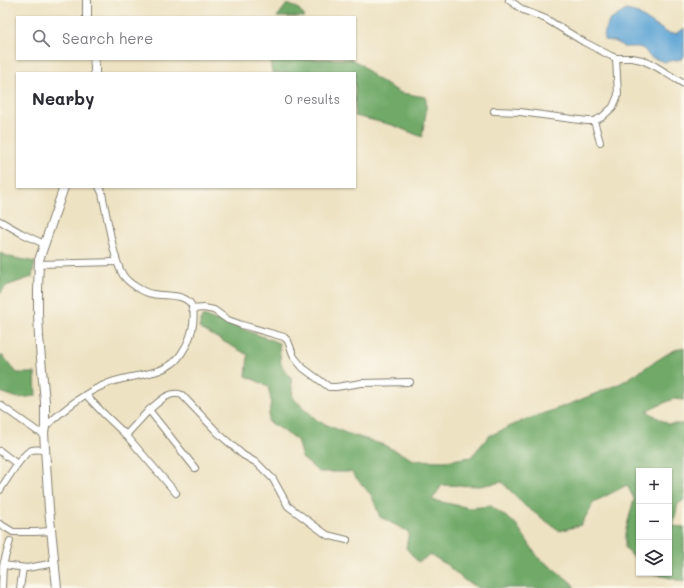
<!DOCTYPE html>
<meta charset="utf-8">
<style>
:root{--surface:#fff;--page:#f7f7f7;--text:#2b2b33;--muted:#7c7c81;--line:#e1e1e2}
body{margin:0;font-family:Mali,sans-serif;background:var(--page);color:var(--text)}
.controls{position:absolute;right:12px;bottom:12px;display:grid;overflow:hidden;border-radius:0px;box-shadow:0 1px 3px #0004}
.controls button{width:36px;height:36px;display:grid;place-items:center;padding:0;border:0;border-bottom:1px solid var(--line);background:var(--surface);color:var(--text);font:20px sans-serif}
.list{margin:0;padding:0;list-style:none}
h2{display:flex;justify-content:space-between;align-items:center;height:52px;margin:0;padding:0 16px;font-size:17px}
h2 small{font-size:13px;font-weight:400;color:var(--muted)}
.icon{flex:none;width:22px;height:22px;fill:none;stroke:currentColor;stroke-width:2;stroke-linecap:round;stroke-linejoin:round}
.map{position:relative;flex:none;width:684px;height:588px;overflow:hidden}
.search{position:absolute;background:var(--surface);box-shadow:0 1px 3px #0004;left:16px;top:16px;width:340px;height:44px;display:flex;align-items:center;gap:10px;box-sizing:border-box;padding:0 14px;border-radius:0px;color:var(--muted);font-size:15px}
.panel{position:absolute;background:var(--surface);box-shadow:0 1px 3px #0004;left:16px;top:72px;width:340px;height:116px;border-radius:0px}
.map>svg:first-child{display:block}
</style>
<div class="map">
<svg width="684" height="588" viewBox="0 0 684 588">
<rect width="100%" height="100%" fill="#fbf7ec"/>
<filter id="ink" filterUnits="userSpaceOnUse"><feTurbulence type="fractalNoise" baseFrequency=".025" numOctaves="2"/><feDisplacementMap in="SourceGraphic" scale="8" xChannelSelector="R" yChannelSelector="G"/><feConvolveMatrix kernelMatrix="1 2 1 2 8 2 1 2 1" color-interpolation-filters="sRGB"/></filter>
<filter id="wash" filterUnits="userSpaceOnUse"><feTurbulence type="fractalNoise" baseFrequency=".012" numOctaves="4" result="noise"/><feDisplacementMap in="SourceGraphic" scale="16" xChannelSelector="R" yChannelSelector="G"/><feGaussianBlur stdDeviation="0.9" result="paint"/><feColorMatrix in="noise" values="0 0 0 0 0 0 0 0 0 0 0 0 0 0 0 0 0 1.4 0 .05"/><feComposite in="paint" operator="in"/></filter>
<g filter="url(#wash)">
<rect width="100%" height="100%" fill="#ede2c2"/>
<g fill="#70a968" stroke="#466242">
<path d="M287,4L298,8L305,17H277Z"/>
<path d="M270,59H351L362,65L375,78L401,93L426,97V113L422,137L392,125L355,116V73H272Z"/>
<path d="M0,253L10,257L35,262L32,277L6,286L0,294Z"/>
<path d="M202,316L230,324L279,343L281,365L291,378L293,398L318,421L346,433L384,445L414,460L445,461L471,457L489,436L522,421L570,404L621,383L672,351L684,347V400L673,399L647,411L668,424H684V500L678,504L673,526L684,527V582L651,573H669V471H639V563L625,548V533L634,499L627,485L594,502L581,525L560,531L525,506L502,482L480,486L442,485L432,500L470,508L491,506L516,524L538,557L571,582L575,588H478L464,580L447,565L431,555L418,562L406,548L409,532L380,517L372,496L351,472H319L302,458L297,440L268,421L271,400L268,386L246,376L248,355L199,328Z"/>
<path d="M0,356H3L17,373H35L36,396L18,398L0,392Z"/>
</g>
<path fill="#5fa5d5" stroke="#3e6078" d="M626,10L635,12L666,32C674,35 678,34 684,28V56L682,59L665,62L650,57L644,49L638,47H623C618,41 612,41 604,40V34L609,21Z"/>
</g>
<g filter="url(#ink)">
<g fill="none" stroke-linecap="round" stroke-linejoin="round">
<g stroke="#847f6f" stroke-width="8">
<g id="minor">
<path d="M509,0L523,10L546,19L584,42L611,56L616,58H632L642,60L655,66L684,84"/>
<path d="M494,111L520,112L587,121H594L602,117L613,107L618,95L616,58"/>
<path d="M594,121L600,142"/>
<path d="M0,221L21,233L44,244"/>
<path d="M39,264L117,262"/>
<path d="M192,309L204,308L214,310L228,320L242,325L284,337L288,341L294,357L303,368L329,387H336L362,383L410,382"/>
<path d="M86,395L103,413L126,435L176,493"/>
<path d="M0,405L37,431L44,433"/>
<path d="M149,410C159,402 169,390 182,395L218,433L243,455L257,463L273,479L288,506L327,535L347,540"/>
<path d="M45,427C62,411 82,394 104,385C124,375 155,377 173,363C179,359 183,351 187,344C192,333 195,321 193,309C189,292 165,297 153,294C144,293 128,283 123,275C116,264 114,250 111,238C108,223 105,208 102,193L99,187"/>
<path d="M126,435L149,410L195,468"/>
<path d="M0,451L17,464"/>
<path d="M0,490C6,481 23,452 32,450C36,449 41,450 45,450"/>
<path d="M0,524L13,532H36L51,531"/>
<path d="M3,565L27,568L55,563"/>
<path d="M2,588L3,565L10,541"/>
<path d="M20,588L23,568"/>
</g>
</g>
<g stroke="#847f6f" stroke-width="10">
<g id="tertiary">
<path d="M87,17V0"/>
<path d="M94,59L95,66V73"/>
<path d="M57,588L49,509L44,433L45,427V402L39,337L38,313V290L39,260L64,187"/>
</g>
</g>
<use href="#minor" stroke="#fff" stroke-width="6"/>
<use href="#tertiary" stroke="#fff" stroke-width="8"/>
</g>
</g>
</svg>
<div class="controls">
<button>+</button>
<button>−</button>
<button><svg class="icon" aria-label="layers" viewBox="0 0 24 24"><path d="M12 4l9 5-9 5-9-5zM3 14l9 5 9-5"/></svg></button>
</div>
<div class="search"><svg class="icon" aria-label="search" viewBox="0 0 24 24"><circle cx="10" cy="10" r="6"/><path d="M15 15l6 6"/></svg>Search here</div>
<section class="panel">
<h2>Nearby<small>0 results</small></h2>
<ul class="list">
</ul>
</section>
</div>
